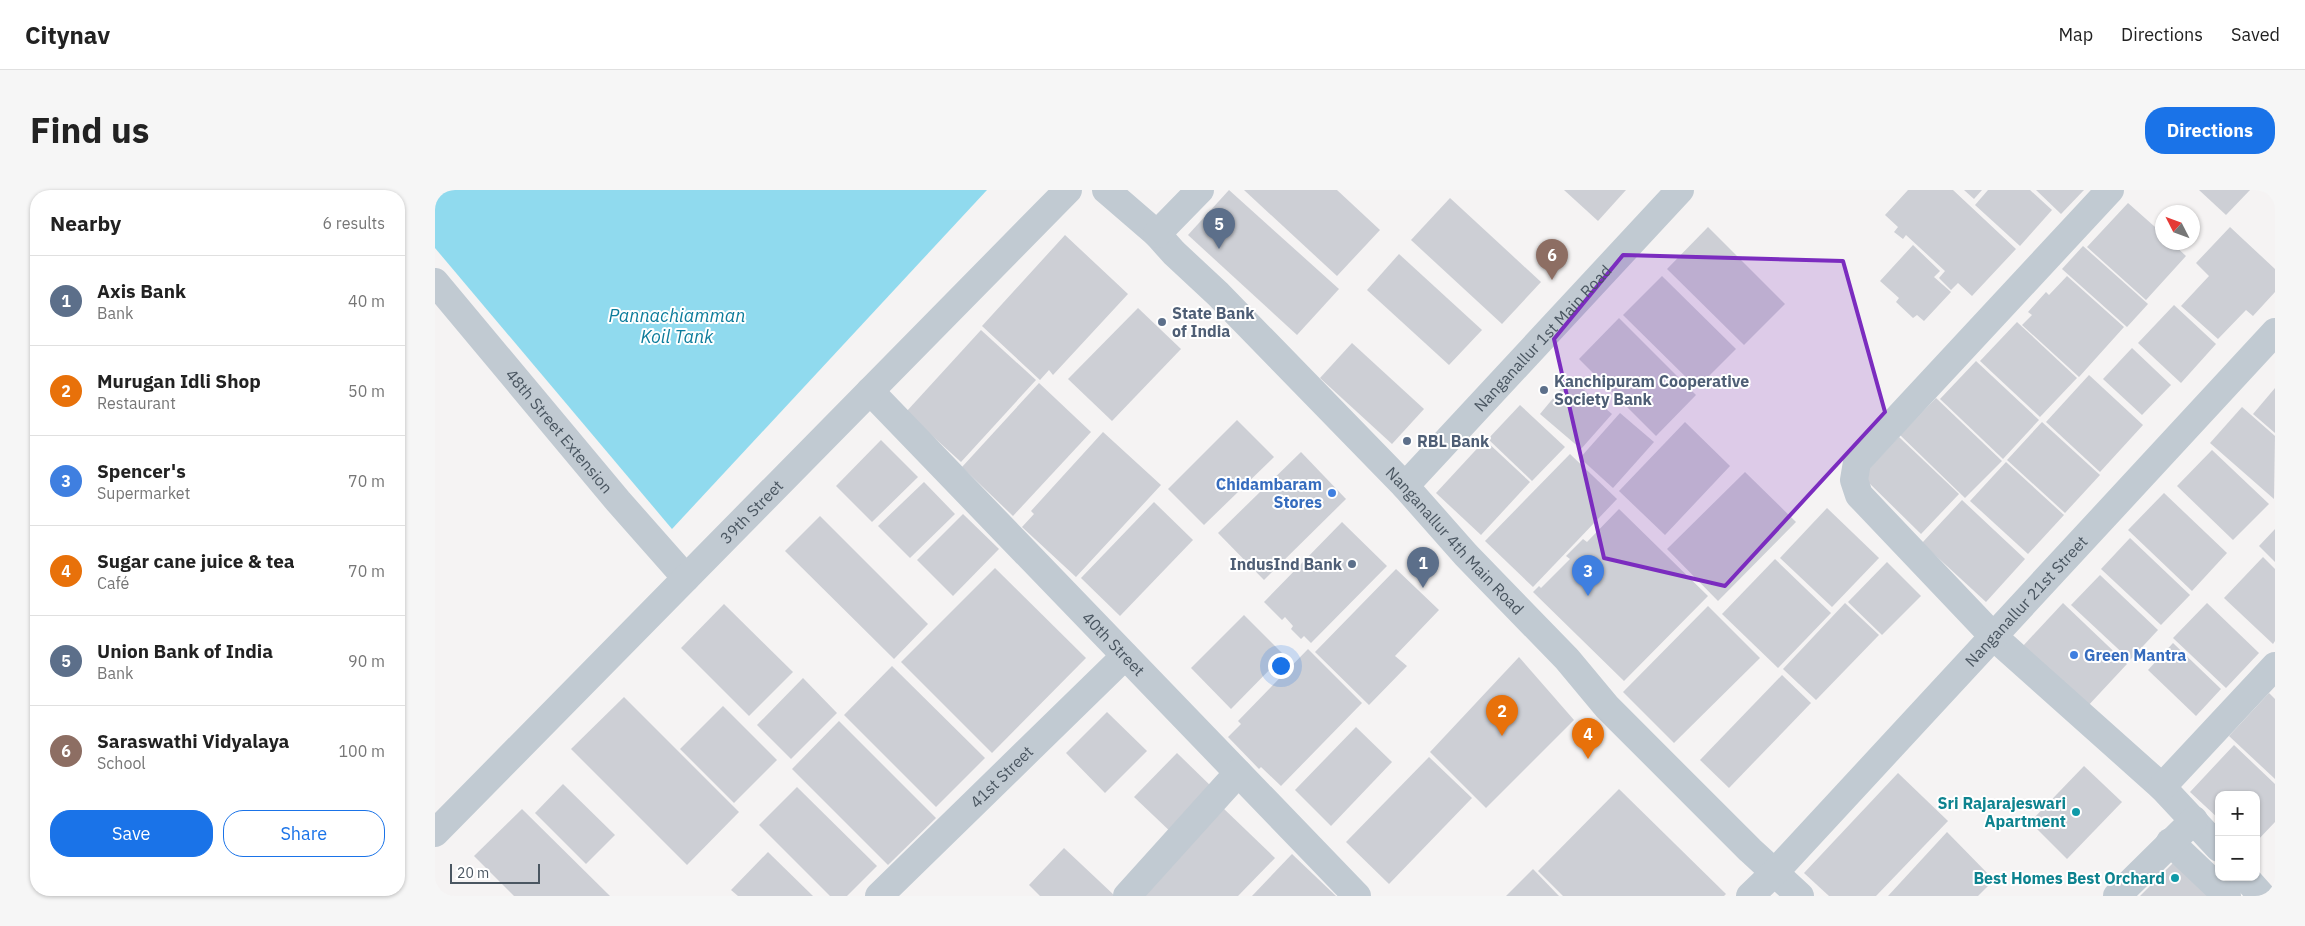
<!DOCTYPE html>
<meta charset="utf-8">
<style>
:root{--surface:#fff;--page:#f6f6f6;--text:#222;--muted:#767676;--line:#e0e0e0;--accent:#1a73e8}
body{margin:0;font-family:"IBM Plex Sans",sans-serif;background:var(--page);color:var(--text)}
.controls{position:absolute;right:15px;bottom:15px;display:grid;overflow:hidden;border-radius:10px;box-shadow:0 1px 4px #0004}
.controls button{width:45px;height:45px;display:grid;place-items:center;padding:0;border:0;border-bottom:1px solid var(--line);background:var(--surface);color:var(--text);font:25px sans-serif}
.compass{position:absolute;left:1720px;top:15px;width:45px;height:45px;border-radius:50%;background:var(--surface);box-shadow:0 1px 4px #0004;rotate:312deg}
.scale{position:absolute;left:15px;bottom:12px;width:90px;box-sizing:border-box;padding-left:5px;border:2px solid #4a5661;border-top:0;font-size:14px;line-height:18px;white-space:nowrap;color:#4a5661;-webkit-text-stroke:4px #fff;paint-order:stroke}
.you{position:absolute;left:845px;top:475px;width:18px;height:18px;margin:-12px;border:4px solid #fff;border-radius:50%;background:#1a73e8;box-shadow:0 0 0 8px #1a73e833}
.badge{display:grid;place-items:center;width:32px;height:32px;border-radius:50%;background:var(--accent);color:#fff;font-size:16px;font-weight:700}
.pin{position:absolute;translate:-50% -41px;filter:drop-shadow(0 1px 2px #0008)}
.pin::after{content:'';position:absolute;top:26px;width:18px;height:15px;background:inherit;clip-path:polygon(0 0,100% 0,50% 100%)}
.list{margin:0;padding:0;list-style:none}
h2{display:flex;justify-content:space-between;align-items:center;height:65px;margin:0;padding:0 20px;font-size:21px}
h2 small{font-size:16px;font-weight:400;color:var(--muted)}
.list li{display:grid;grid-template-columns:32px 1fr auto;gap:15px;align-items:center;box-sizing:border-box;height:90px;padding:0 20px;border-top:1px solid var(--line)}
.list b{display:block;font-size:19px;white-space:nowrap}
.list p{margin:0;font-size:16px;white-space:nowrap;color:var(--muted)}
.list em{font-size:16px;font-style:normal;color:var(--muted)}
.actions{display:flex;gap:10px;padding:15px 20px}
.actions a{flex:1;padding:11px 0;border:1px solid var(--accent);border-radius:20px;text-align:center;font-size:18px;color:var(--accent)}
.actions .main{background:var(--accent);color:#fff}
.map{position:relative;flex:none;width:1840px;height:706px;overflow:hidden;border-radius:20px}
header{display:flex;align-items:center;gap:30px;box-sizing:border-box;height:70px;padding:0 25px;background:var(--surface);border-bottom:1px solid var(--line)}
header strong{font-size:24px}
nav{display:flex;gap:28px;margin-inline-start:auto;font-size:18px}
.intro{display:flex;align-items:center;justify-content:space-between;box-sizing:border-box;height:120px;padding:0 30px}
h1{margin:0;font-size:35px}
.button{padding:12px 22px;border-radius:20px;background:var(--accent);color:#fff;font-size:18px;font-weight:700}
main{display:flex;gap:30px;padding:0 30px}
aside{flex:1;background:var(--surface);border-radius:20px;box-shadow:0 1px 4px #0004}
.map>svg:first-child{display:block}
</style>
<header>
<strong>Citynav</strong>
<nav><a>Map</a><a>Directions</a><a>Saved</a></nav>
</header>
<div class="intro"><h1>Find us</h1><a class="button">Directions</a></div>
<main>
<aside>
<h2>Nearby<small>6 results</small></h2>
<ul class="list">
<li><span class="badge" style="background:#5c6f8a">1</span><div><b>Axis Bank</b><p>Bank</p></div><em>40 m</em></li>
<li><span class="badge" style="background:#e8710a">2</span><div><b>Murugan Idli Shop</b><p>Restaurant</p></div><em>50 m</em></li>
<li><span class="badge" style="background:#3f7fe0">3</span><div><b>Spencer's</b><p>Supermarket</p></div><em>70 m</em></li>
<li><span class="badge" style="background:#e8710a">4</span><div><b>Sugar cane juice &amp; tea</b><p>Café</p></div><em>70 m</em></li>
<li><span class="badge" style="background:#5c6f8a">5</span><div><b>Union Bank of India</b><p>Bank</p></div><em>90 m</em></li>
<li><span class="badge" style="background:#8d6e63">6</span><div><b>Saraswathi Vidyalaya</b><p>School</p></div><em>100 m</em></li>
</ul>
<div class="actions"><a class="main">Save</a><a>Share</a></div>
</aside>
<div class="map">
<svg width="1840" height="706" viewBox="0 0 1840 706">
<rect width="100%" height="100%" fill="#f5f3f3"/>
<path fill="#90daee" d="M0,0H552L237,339L0,58Z"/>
<g fill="#cdcfd5">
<path d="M794,0L904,99L862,145L753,45Z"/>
<path d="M809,0H902L945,40L902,86Z"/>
<path d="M1129,0H1191L1163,31Z"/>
<path d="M1473,0H1518L1581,59L1537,106L1523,93L1516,100L1504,88L1510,81L1471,45L1468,49L1459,42L1463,37L1450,25Z"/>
<path d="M1529,0H1547L1539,9Z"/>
<path d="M1553,0H1595L1617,20L1585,56L1540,15Z"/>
<path d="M1601,0H1649L1626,24Z"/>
<path d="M1764,0H1815L1791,25Z"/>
<path d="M1015,8L1106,92L1067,134L976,50Z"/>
<path d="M1693,13L1728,44V52H1736L1751,66L1711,110L1652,57Z"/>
<path d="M1273,37L1350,114L1309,155L1232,79Z"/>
<path d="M1795,37L1840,79V102L1818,126L1811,120L1783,149L1746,116L1774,86L1761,73Z"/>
<path d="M630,45L693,104L618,185L614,180L605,190L547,136Z"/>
<path d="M1478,55L1505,81L1499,87L1516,102L1489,131L1482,125L1478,128L1461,112L1464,108L1445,91Z"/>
<path d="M1648,56L1713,114L1692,137L1627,79Z"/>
<path d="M964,64L1047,140L1014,175L932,100Z"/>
<path d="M1227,86L1301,159L1262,198L1188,125Z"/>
<path d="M1632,86L1689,137L1644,187L1587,135L1597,125L1593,122L1611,102L1614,105Z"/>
<path d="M1739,115L1781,154L1746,193L1703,153Z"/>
<path d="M703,118L746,159L677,231L633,189Z"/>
<path d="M1184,128L1261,205L1221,246L1144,169Z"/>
<path d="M1582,132L1642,188L1605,227L1545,171Z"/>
<path d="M546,140L601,190L526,272L471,222Z"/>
<path d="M917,153L989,219L957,254L885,188Z"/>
<path d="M1697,158L1736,195L1707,225L1668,189Z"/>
<path d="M1541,171L1604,230L1568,269L1505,209Z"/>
<path d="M1654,185L1708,235L1665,282L1611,232Z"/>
<path d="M1135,188L1177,224L1146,259L1105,224Z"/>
<path d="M604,193L656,242L578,326L527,277Z"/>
<path d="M1840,198V243L1818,224Z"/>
<path d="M1501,208L1567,271L1530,308L1465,245Z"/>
<path d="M1085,215L1130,257L1097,291L1053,249Z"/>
<path d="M1807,217L1840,246L1839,309L1775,253Z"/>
<path d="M1185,223L1219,252L1178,298L1145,268Z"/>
<path d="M802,230L839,267L769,335L733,299Z"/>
<path d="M1250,232L1295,276L1230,345L1184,301Z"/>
<path d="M1607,232L1665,285L1630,323L1572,270Z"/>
<path d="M668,242L726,295L641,387L587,337L599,324L596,321Z"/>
<path d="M1464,247L1524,304L1486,344L1427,286Z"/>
<path d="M446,250L483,287L437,332L401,296Z"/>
<path d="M1050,250L1095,292L1046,345L1001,303Z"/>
<path d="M1777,260L1834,314L1798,350L1742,296Z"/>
<path d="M866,262L911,309L829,390L783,343Z"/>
<path d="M1135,264L1182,309L1098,397L1050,351Z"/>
<path d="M1571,272L1629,325L1593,364L1535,311Z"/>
<path d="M1310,282L1361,332L1283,411L1232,359Z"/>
<path d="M489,292L520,324L475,368L443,336Z"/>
<path d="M1729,303L1792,363L1757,401L1693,340Z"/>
<path d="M1527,310L1590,369L1551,412L1487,353Z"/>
<path d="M719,312L758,350L685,426L646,388Z"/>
<path d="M1392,318L1444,368L1397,417L1345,368Z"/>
<path d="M1184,319L1273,406L1189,491L1098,402L1104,396L1106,398L1135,369L1131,366L1148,349L1152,352Z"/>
<path d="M528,324L564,359L518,406L482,370Z"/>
<path d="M385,326L493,434L459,469L350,361Z"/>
<path d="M907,332L952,376L876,453L869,446L866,449L856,439L858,436L850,427L847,430L829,412Z"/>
<path d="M1840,339V372L1824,356Z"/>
<path d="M1695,348L1755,405L1726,435L1666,379Z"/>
<path d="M1828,367L1840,379V451L1838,454L1789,408Z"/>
<path d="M1340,369L1396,423L1343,478L1287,424Z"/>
<path d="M1452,372L1486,406L1447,445L1413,412Z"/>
<path d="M560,378L651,468L557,563L466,472Z"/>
<path d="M961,379L1004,420L960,466L972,476L934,515L880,462Z"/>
<path d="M1665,385L1723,440L1695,470L1636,415Z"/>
<path d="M1410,413L1444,445L1381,510L1348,479Z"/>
<path d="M1628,413L1692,474L1651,518L1587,457Z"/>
<path d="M1772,413L1824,463L1791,498L1738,448Z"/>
<path d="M289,414L358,482L314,526L246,458Z"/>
<path d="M1273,416L1325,468L1239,553L1188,502Z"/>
<path d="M809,425L849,465L796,519L756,478Z"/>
<path d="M1738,453L1786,499L1761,526L1713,480Z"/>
<path d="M873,459L927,513L846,596L826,577L824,579L793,547L806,534L803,531Z"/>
<path d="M1084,467L1139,530L1051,618L995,562Z"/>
<path d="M457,476L550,568L501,617L409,525Z"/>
<path d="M1347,485L1376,513L1294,598L1265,570Z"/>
<path d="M368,488L402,523L356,569L322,535Z"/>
<path d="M1834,503L1840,509V589L1794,546Z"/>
<path d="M189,507L304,622L252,675L136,559Z"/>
<path d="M288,516L342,570L299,613L245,559Z"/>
<path d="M672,522L712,561L670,603L631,563Z"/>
<path d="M404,531L501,628L453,675L357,579Z"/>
<path d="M921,537L957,572L896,636L860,600Z"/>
<path d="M1799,555L1840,594V632L1821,652V605H1784V629L1755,602Z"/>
<path d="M742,563L781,601L739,645L699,607Z"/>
<path d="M994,567L1037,608L954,694L911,652Z"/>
<path d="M1649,576L1687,612L1632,669L1595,632Z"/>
<path d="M1463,583L1513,631L1441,706H1394L1369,683Z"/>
<path d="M128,594L180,645L151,674L100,623Z"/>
<path d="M362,597L442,676L412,706H395L324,635Z"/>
<path d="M1184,599L1291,704L1289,706H1128L1103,681Z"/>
<path d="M787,617L840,668L803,706H699Z"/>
<path d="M87,619L175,706H79L39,666Z"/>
<path d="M1512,642L1559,690L1543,706H1453Z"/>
<path d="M629,658L680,706H605L594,695Z"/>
<path d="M333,662L378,706H303L296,700Z"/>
<path d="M857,664L901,706H817Z"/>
<path d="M1741,670L1774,706H1705Z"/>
<path d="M1098,679L1124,706H1071Z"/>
</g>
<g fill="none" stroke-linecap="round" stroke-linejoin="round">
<g stroke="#c1cad2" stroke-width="28">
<path id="s1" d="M671,0L722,44L739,63L783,104L970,296L1031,365L1132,469L1172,517L1315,660L1365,706"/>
<path d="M1675,0L1422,272L1419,290L1424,305L1559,447L1727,597L1784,658"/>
<path d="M722,44L765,0"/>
<path id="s2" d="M0,92L183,311L251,388"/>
<path id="s3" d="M435,201L922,706"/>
<path id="s4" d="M970,296L1245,0"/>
<path d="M1727,597L1840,476"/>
<path id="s5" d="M0,643L633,0"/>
<path d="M1735,652L1792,706"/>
<path d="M1810,687L1827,706"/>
<path id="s6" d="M444,706L690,466"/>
<path d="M692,706L803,583"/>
<path id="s7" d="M1315,706L1341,681L1840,142"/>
<path d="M1682,706L1759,630"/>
</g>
</g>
<path fill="#7b2cbf" fill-opacity="0.2" stroke="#7b2cbf" stroke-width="4" stroke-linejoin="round" d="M1188,65L1408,71L1450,222L1290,396L1169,368L1119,149Z"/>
<g fill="#5c6f8a" stroke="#fff" stroke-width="2">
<circle cx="727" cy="132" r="5"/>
<circle cx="1109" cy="200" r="5"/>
<circle cx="972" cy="251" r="5"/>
<circle cx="917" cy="374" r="5"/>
</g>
<g fill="#3f7fe0" stroke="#fff" stroke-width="2">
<circle cx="897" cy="303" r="5"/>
<circle cx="1639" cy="465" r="5"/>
</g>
<g fill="#0f9aa8" stroke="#fff" stroke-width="2">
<circle cx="1641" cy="622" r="5"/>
<circle cx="1740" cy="688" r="5"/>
</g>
<g text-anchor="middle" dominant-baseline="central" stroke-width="4" stroke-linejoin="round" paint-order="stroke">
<g font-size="16" font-weight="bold" fill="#4e5e75" stroke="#fff" text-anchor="start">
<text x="737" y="123">State Bank<tspan x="737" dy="18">of India</tspan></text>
<text x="1119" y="191">Kanchipuram Cooperative<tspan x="1119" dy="18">Society Bank</tspan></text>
<text x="982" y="251">RBL Bank</text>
<text x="907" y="374" text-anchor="end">IndusInd Bank</text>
</g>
<g font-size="16" fill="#4a5661" stroke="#fff">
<text stroke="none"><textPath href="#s4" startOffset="202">Nanganallur 1st Main Road</textPath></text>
<text stroke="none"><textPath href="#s2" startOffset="194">48th Street Extension</textPath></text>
<text stroke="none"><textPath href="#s5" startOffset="451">39th Street</textPath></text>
<text stroke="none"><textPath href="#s1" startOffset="495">Nanganallur 4th Main Road</textPath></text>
<text stroke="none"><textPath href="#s7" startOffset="404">Nanganallur 21st Street</textPath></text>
<text stroke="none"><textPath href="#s3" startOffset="351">40th Street</textPath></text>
<text stroke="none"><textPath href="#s6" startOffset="171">41st Street</textPath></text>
</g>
<g font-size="16" font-weight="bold" fill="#366cbe" stroke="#fff" text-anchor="end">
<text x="887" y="294">Chidambaram<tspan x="887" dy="18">Stores</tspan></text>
<text x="1649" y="465" text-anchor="start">Green Mantra</text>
</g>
<g font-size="16" font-weight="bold" fill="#0d838f" stroke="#fff" text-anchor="end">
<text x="1631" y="613">Sri Rajarajeswari<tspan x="1631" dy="18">Apartment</tspan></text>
<text x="1730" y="688">Best Homes Best Orchard</text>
</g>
<g font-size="18" font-style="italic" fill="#0c7c9b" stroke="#fff">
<text x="242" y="125">Pannachiamman<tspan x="242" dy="21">Koil Tank</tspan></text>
</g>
</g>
</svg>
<div class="controls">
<button>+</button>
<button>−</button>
</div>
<svg class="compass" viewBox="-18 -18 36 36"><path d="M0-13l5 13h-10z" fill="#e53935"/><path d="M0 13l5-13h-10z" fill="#767676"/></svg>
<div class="scale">20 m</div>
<div class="you"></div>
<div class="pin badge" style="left:988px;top:398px;background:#5c6f8a">1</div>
<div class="pin badge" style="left:1067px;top:546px;background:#e8710a">2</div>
<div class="pin badge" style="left:1153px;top:406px;background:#3f7fe0">3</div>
<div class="pin badge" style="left:1153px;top:569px;background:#e8710a">4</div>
<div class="pin badge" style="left:784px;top:59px;background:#5c6f8a">5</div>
<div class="pin badge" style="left:1117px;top:90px;background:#8d6e63">6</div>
</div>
</main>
